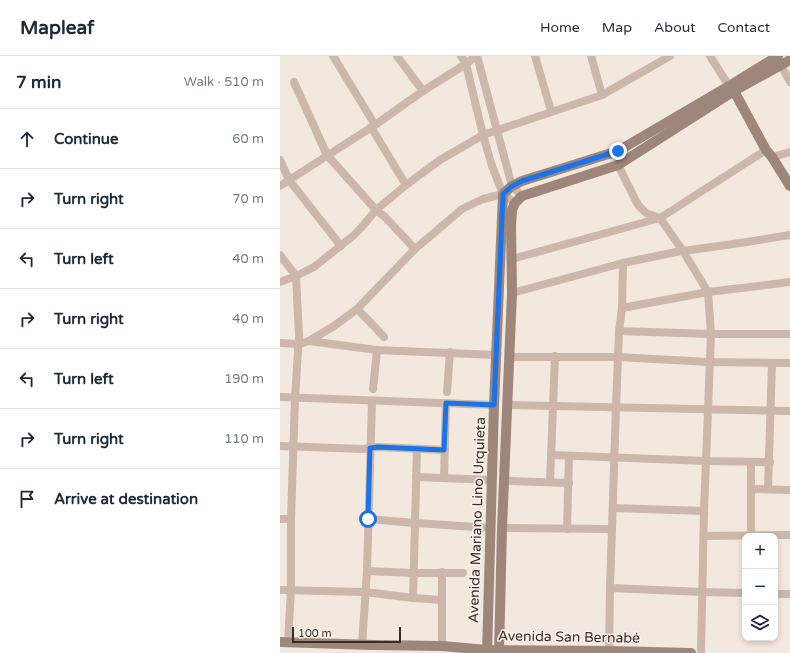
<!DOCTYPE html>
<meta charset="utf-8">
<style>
:root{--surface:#fff;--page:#f2f2f3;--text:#1f2937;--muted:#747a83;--line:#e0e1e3}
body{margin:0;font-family:"Varela Round",sans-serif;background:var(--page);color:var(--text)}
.controls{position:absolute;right:12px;bottom:12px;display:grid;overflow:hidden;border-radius:8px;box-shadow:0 2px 6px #0003}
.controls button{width:36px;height:36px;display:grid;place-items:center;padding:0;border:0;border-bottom:1px solid var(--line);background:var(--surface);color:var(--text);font:20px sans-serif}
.scale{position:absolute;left:12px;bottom:10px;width:109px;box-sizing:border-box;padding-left:4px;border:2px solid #392d29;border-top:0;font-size:11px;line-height:14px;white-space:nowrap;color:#392d29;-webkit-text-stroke:3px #faf2eb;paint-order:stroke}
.stop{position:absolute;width:12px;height:12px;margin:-9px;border:3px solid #1a73e8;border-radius:50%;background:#fff}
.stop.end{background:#1a73e8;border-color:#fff;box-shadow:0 1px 4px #0008}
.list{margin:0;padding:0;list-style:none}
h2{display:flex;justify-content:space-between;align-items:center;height:52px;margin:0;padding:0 16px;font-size:17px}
h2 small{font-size:13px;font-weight:400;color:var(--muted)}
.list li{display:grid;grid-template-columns:26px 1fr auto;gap:12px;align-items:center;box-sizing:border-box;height:60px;padding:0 16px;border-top:1px solid var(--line)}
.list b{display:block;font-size:15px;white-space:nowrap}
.list em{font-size:13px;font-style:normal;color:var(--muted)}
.icon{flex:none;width:22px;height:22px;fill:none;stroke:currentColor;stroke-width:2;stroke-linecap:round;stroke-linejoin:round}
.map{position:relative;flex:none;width:510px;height:597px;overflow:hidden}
header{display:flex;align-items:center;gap:24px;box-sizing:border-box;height:56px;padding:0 20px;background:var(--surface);border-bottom:1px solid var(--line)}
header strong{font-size:19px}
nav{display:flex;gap:22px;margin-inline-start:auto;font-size:14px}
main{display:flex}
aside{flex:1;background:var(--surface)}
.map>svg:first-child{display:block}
</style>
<header>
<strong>Mapleaf</strong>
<nav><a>Home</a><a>Map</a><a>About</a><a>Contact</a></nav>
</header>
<main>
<aside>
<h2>7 min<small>Walk · 510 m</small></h2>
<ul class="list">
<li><svg class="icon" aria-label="ahead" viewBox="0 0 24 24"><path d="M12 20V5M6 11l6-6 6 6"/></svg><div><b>Continue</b></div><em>60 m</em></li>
<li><svg class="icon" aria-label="right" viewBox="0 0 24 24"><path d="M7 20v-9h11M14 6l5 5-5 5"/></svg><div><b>Turn right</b></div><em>70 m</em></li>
<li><svg class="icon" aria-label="left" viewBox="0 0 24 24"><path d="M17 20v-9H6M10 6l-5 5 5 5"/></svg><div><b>Turn left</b></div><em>40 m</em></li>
<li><svg class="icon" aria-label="right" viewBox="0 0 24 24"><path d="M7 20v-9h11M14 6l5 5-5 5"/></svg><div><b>Turn right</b></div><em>40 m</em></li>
<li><svg class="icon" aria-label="left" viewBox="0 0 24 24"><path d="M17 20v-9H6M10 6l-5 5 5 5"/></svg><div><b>Turn left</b></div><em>190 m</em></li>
<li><svg class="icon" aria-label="right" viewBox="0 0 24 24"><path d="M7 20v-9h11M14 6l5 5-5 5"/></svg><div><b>Turn right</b></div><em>110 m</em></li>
<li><svg class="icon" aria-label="arrive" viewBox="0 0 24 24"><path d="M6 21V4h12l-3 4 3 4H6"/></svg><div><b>Arrive at destination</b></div></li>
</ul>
</aside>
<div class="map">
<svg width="510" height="597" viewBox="0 0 510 597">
<rect width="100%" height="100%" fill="#f3e8de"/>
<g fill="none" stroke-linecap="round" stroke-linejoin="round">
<g stroke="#ccb7aa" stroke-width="8">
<path d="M53,0L95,69"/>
<path d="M117,0L143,35"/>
<path d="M181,0L186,8L203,79L212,110L223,138L235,147"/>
<path d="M197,0L232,130L242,140"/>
<path d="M255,0L271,55"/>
<path d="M311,0L322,39"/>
<path d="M430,0L449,30"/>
<path d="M501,9L510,26"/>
<path d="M14,26L47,99L96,154L105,161L135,193"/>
<path d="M91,71L126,129"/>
<path d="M492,101L510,96"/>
<path d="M0,104L9,124L61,190"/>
<path d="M338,109L358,149L366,157L380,162L403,195L428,236L431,278L424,455L421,597"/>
<path d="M0,130L95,69L143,35L186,8L196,0"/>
<path d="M0,199L16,220L19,280L15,342L11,463V534L8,586"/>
<path d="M232,203L380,162L486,94"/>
<path d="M0,226L16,220L34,211L74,179L81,172L96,154L126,129L160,104L203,79L322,39L390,0"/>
<path d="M232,237L343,207L396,196L467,186L510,179"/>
<path d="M342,252L428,236L510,226"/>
<path d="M77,253L90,266L104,281"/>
<path d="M339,275L431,278H510"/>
<path d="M29,285L97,294L216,299"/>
<path d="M0,287L19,288L29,285L54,270L77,253L135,193L182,153L203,143L223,138"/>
<path d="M229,301H338L429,306L510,307"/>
<path d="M93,333L97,294"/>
<path d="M167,336L170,296"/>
<path d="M0,341L214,349"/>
<path d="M227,349L510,355"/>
<path d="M0,390L82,393L98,391L165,394"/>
<path d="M272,399L426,405L490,406"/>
<path d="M471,406V479"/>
<path d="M136,421L212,424"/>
<path d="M164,422L166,347"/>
<path d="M225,425L289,427"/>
<path d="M270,426L275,300"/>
<path d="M471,433L510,434"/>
<path d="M488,433L492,307"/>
<path d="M333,452L424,455"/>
<path d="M0,463H11"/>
<path d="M88,463L135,467L211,472"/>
<path d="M222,472L332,473"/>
<path d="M287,473L289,400"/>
<path d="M424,480L510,479"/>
<path d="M87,515L134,517H183"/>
<path d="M162,516V590"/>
<path d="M330,532L423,536L465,537"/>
<path d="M0,534L85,536L133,542L161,544"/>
<path d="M495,538H510"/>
<path d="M133,542L137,393"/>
<path d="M82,589L87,515L92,345"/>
<path d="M329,595L330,532L336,351L339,275L342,252L343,207"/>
</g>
<g stroke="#9f867b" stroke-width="10">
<path d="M449,30L454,35L486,94L492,101L510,130"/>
<path d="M0,586L93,589L162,590L207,594L329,595L411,597"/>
<path d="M207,597L214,349L223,138L232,130L242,125L338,95L449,30L498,0"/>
<path d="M219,597L222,472L232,237L231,170L232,154L235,147L242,140L338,109L454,35L510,4"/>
</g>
</g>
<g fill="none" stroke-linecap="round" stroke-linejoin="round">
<path stroke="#1a73e8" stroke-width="5" d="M88,463L90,392L98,391L164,394L166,347L214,349L223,138L232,130L242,125L338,95"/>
</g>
<g text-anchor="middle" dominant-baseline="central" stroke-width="3" stroke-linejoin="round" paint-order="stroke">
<g font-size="14" fill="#392d29" stroke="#faf2eb">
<text transform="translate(197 464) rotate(-88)">Avenida Mariano Lino Urquieta</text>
<text transform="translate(289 581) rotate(1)">Avenida San Bernabé</text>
</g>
</g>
</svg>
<div class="controls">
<button>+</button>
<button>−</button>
<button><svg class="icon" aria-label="layers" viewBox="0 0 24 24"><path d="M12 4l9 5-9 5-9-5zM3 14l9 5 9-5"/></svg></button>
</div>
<div class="scale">100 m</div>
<div class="stop" style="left:88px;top:463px"></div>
<div class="stop end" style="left:338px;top:95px"></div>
</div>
</main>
